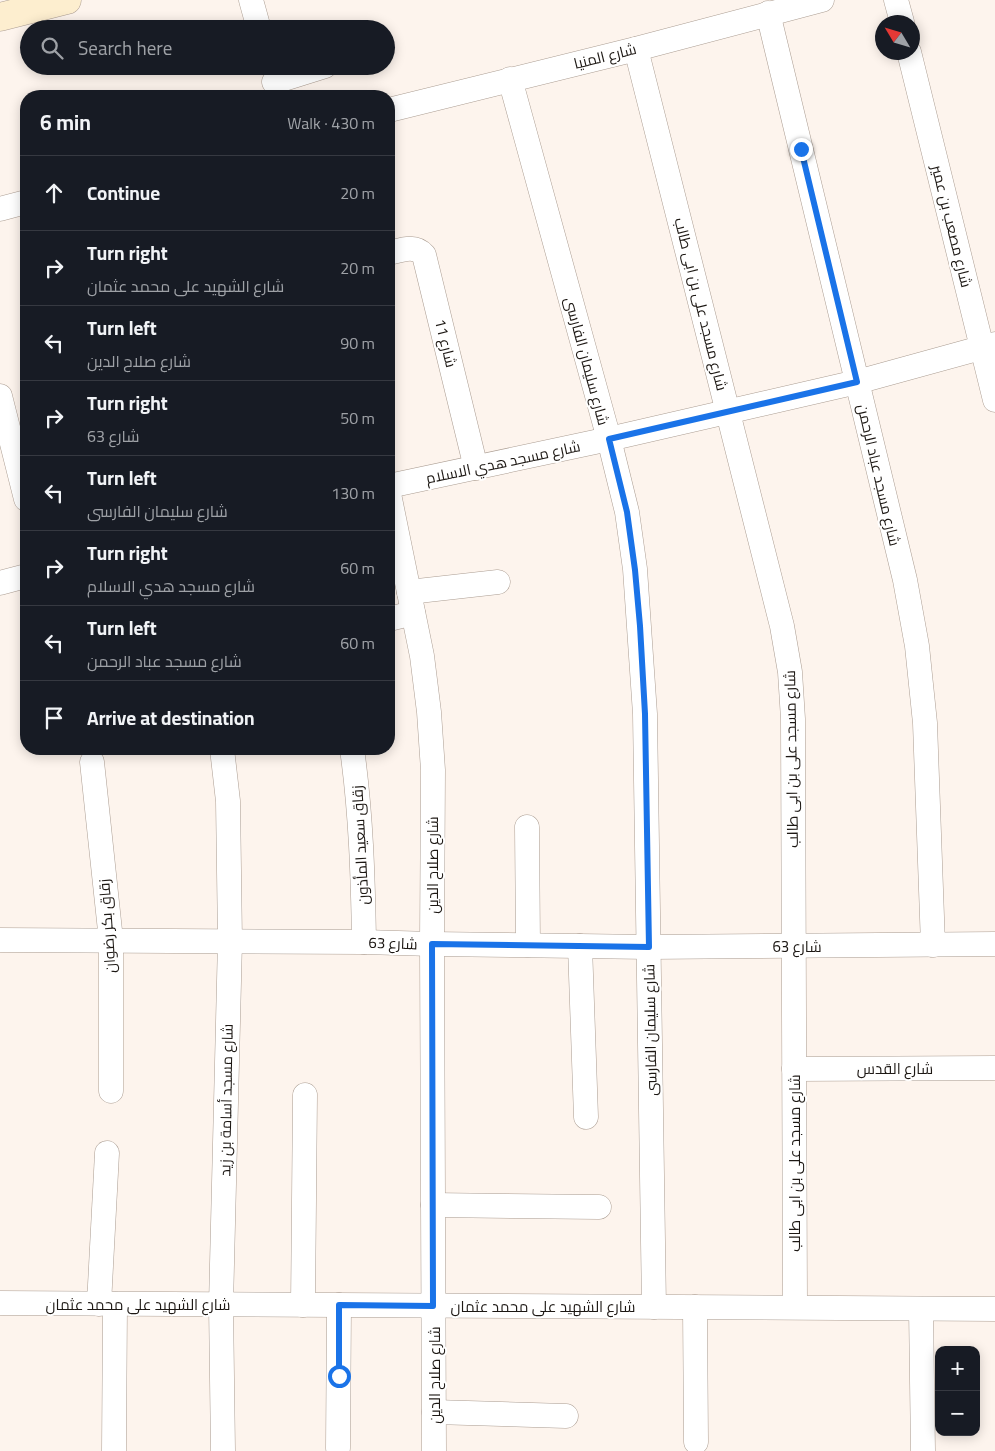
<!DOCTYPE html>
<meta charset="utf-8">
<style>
:root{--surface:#171b24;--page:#20242c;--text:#f1f3f6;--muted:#9ea1a6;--line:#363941}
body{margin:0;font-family:Georgia,Cairo,serif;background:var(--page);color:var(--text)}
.controls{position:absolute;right:15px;bottom:15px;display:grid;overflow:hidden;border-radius:10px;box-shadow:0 2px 12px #0003}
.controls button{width:45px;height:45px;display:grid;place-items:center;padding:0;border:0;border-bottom:1px solid var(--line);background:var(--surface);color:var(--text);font:25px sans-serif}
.compass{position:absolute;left:875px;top:15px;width:45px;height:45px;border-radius:50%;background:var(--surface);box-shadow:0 2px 12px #0003;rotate:308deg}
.stop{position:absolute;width:15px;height:15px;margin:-11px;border:4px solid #1a73e8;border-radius:50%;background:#fff}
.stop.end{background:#1a73e8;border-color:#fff;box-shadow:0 1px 5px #0008}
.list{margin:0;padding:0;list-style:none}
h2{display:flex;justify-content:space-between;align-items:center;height:65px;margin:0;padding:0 20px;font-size:21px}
h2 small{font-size:16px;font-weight:400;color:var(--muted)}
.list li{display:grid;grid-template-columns:32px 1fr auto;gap:15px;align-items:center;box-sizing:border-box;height:75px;padding:0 20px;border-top:1px solid var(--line)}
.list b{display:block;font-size:19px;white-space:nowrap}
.list p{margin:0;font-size:16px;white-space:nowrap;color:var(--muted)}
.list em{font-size:16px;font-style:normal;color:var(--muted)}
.icon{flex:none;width:28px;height:28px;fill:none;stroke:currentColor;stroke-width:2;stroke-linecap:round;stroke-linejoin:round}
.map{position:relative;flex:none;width:995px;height:1451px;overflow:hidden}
.search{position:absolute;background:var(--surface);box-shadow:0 2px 12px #0003;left:20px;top:20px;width:375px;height:55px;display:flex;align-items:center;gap:12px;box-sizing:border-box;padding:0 18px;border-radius:28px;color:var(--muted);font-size:19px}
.panel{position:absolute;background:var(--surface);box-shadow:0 2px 12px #0003;left:20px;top:90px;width:375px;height:665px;border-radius:20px}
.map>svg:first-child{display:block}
</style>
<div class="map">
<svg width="995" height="1451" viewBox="0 0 995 1451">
<rect width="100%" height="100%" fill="#fdf4ed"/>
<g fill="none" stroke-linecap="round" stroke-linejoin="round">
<g stroke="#ab9d92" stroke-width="25">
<g id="street">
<path d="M251,0L259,29"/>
<path d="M896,0L902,22"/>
<path d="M768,13L905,580L917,646L925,723L933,945"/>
<path d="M636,49L782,626L790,672L793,719L795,1307"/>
<path d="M909,52L995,400"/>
<path d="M510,79L609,439L627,512L635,569L645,714L654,1307"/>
<path d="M274,82L325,66"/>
<path d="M389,110L636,49L822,0"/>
<path d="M0,209L26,202"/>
<path d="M389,253C401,250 415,244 424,255L476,468"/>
<path d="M0,396L26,499"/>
<path d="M389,486L609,439L857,382L995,344"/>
<path d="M389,494L422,656L429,712L433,770L432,944L434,1451"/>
<path d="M0,583L26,576"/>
<path d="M409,592L498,582"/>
<path d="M389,619L413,613"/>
<path d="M222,749L228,801L230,941L221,1305L223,1451"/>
<path d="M352,749C361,813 363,877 364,942"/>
<path d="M92,762L111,940V1091"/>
<path d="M527,827L528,945"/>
<path d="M0,940L364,942L432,944L649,947L995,944"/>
<path d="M580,946L586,1117"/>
<path d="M794,1069L995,1068"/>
<path d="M433,1205L599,1207"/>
<path d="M0,1303L995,1309"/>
<path d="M99,1304L107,1153"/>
<path d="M303,1305L305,1095"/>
<path d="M695,1307L696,1442"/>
<path d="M921,1309L923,1451"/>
<path d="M434,1412L566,1416"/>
<path d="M338,1448L339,1305"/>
<path d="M114,1451L115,1304"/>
</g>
</g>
<g stroke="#ab9d92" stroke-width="29">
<path id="secondary" d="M0,17L67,0"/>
</g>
<use href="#street" stroke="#fff" stroke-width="24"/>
<use href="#secondary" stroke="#fdeecf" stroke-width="28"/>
</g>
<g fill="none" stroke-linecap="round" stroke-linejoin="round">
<path stroke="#1a73e8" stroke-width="6" d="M339,1376V1305L433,1306L432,944L649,947L645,714L640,626L635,570L627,512L609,439L857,382L801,149"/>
</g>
<g text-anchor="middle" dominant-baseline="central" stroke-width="4" stroke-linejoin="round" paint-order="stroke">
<g font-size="15" fill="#1d1814" stroke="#fff">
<text transform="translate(605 56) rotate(-14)">شارع المنيا</text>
<text transform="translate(952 226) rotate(76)">شارع مصعب بن عمير</text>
<text transform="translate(701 304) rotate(76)">شارع مسجد على بن ابى طالب</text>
<text transform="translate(446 343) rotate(76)">شارع 11</text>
<text transform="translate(587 361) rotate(75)">شارع سليمان الفارسى</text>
<text transform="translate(503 462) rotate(-12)">شارع مسجد هدي الاسلام</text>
<text transform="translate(879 475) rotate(77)">شارع مسجد عباد الرحمن</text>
<text transform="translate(791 759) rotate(-91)">شارع مسجد على بن ابى طالب</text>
<text transform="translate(360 845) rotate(-93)">زقاق سعيد المأذون</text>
<text transform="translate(432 865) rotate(-90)">شارع صلاح الدين</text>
<text transform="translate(107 926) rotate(-94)">زقاق بكر رضوان</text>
<text transform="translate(393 943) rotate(2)">شارع 63</text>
<text x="797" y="946">شارع 63</text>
<text transform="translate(650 1030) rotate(-91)">شارع سليمان الفارسى</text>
<text x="895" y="1068">شارع القدس</text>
<text transform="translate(226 1100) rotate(-89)">شارع مسجد أسامة بن زيد</text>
<text transform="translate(794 1163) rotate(-90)">شارع مسجد على بن ابى طالب</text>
<text x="138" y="1304">شارع الشهيد على محمد عثمان</text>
<text x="543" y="1306">شارع الشهيد على محمد عثمان</text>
<text transform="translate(434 1375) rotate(-90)">شارع صلاح الدين</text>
</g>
</g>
</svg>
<div class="controls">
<button>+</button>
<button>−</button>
</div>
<svg class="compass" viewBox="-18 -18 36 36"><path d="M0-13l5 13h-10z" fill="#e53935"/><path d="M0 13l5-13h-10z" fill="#9ea1a6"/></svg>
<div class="stop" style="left:339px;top:1376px"></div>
<div class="stop end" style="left:801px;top:149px"></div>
<div class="search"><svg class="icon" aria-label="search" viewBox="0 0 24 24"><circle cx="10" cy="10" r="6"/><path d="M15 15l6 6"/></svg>Search here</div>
<section class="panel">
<h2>6 min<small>Walk · 430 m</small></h2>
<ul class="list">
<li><svg class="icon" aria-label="ahead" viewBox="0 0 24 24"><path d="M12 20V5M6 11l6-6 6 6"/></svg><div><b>Continue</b></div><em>20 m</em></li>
<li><svg class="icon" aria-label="right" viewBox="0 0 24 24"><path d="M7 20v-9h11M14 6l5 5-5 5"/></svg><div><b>Turn right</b><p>شارع الشهيد على محمد عثمان</p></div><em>20 m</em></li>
<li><svg class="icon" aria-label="left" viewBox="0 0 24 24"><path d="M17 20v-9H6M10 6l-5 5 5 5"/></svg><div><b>Turn left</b><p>شارع صلاح الدين</p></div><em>90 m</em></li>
<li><svg class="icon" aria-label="right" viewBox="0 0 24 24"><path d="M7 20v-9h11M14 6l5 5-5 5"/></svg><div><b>Turn right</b><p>شارع 63</p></div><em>50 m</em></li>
<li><svg class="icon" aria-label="left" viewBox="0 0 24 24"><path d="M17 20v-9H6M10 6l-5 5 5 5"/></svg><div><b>Turn left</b><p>شارع سليمان الفارسى</p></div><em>130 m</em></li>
<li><svg class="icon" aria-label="right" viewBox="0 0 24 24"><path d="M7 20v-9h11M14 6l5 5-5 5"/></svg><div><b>Turn right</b><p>شارع مسجد هدي الاسلام</p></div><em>60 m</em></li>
<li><svg class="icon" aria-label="left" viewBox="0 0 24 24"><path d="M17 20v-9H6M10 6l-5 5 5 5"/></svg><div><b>Turn left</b><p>شارع مسجد عباد الرحمن</p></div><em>60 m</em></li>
<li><svg class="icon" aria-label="arrive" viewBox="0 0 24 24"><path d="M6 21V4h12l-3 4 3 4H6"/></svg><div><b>Arrive at destination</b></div></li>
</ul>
</section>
</div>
